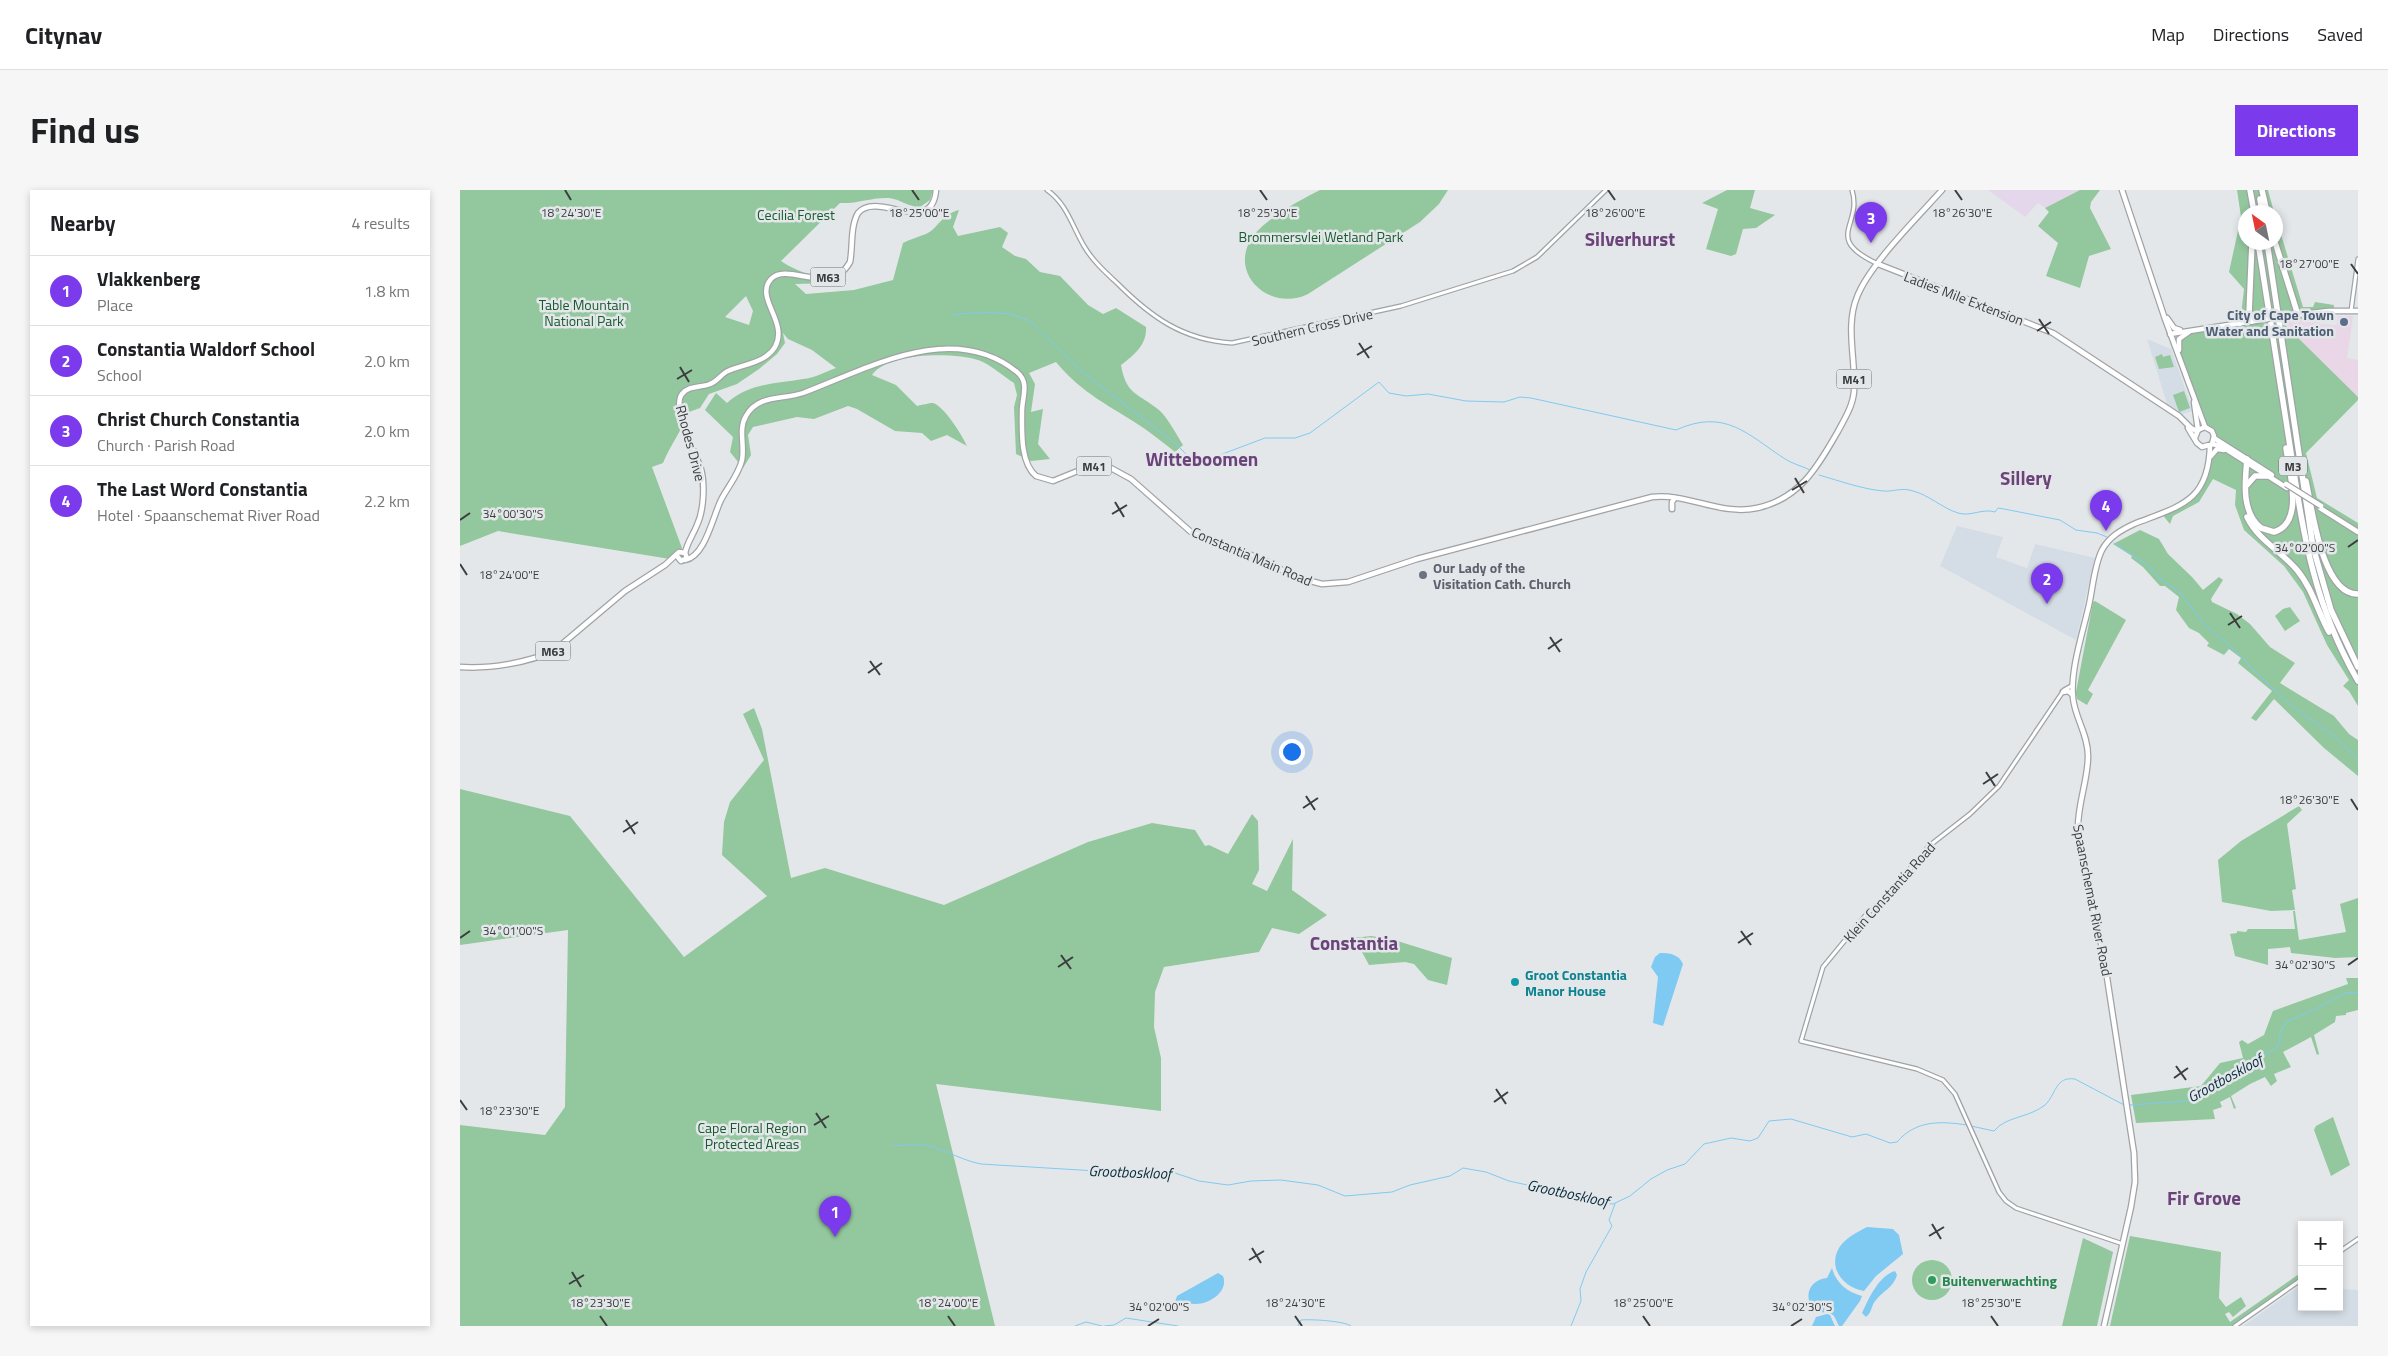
<!DOCTYPE html>
<meta charset="utf-8">
<style>
:root{--surface:#fff;--page:#f6f6f6;--text:#202124;--muted:#757577;--line:#e0e0e0;--accent:#7c3aed}
body{margin:0;font-family:"Titillium Web",sans-serif;background:var(--page);color:var(--text)}
.controls{position:absolute;right:15px;bottom:15px;display:grid;overflow:hidden;border-radius:0px;box-shadow:0 2px 8px #0003}
.controls button{width:45px;height:45px;display:grid;place-items:center;padding:0;border:0;border-bottom:1px solid var(--line);background:var(--surface);color:var(--text);font:25px sans-serif}
.compass{position:absolute;left:1778px;top:15px;width:45px;height:45px;border-radius:50%;background:var(--surface);box-shadow:0 2px 8px #0003;rotate:327deg}
.you{position:absolute;left:831px;top:561px;width:18px;height:18px;margin:-12px;border:4px solid #fff;border-radius:50%;background:#1a73e8;box-shadow:0 0 0 8px #1a73e833}
.badge{display:grid;place-items:center;width:32px;height:32px;border-radius:50%;background:var(--accent);color:#fff;font-size:16px;font-weight:700}
.pin{position:absolute;translate:-50% -41px;filter:drop-shadow(0 1px 2px #0008)}
.pin::after{content:'';position:absolute;top:26px;width:18px;height:15px;background:inherit;clip-path:polygon(0 0,100% 0,50% 100%)}
.list{margin:0;padding:0;list-style:none}
h2{display:flex;justify-content:space-between;align-items:center;height:65px;margin:0;padding:0 20px;font-size:21px}
h2 small{font-size:16px;font-weight:400;color:var(--muted)}
.list li{display:grid;grid-template-columns:32px 1fr auto;gap:15px;align-items:center;box-sizing:border-box;height:70px;padding:0 20px;border-top:1px solid var(--line)}
.list b{display:block;font-size:19px;white-space:nowrap}
.list p{margin:0;font-size:16px;white-space:nowrap;color:var(--muted)}
.list em{font-size:16px;font-style:normal;color:var(--muted)}
.map{position:relative;flex:none;width:1898px;height:1136px;overflow:hidden;border-radius:0px}
header{display:flex;align-items:center;gap:30px;box-sizing:border-box;height:70px;padding:0 25px;background:var(--surface);border-bottom:1px solid var(--line)}
header strong{font-size:24px}
nav{display:flex;gap:28px;margin-inline-start:auto;font-size:18px}
.intro{display:flex;align-items:center;justify-content:space-between;box-sizing:border-box;height:120px;padding:0 30px}
h1{margin:0;font-size:35px}
.button{padding:12px 22px;border-radius:0px;background:var(--accent);color:#fff;font-size:18px;font-weight:700}
main{display:flex;gap:30px;padding:0 30px}
aside{flex:1;background:var(--surface);border-radius:0px;box-shadow:0 2px 8px #0003}
.map>svg:first-child{display:block}
</style>
<header>
<strong>Citynav</strong>
<nav><a>Map</a><a>Directions</a><a>Saved</a></nav>
</header>
<div class="intro"><h1>Find us</h1><a class="button">Directions</a></div>
<main>
<aside>
<h2>Nearby<small>4 results</small></h2>
<ul class="list">
<li><span class="badge">1</span><div><b>Vlakkenberg</b><p>Place</p></div><em>1.8 km</em></li>
<li><span class="badge">2</span><div><b>Constantia Waldorf School</b><p>School</p></div><em>2.0 km</em></li>
<li><span class="badge">3</span><div><b>Christ Church Constantia</b><p>Church · Parish Road</p></div><em>2.0 km</em></li>
<li><span class="badge">4</span><div><b>The Last Word Constantia</b><p>Hotel · Spaanschemat River Road</p></div><em>2.2 km</em></li>
</ul>
</aside>
<div class="map">
<svg width="1898" height="1136" viewBox="0 0 1898 1136">
<rect width="100%" height="100%" fill="#e4e7ea"/>
<path fill="#e5d7eb" d="M1528,0H1620L1585,18L1578,13L1565,27Z"/>
<path fill="#e9d6e6" d="M1878,126H1893L1887,168L1898,170V207L1826,136L1825,131L1860,127V134L1877,135Z"/>
<g fill="#d4dde5">
<path d="M1687,149L1711,159L1733,221L1722,224L1707,214Z"/>
<path d="M1497,336L1543,347L1536,367L1567,378L1575,354L1635,368L1616,450L1480,376Z"/>
<path d="M1842,1094V1117H1879V1099L1898,1100V1136H1783Z"/>
</g>
<g fill="#93c79d" fill-rule="evenodd">
<path d="M0,0H473L470,10L460,17C449,17 439,9 429,8C412,7 397,14 380,13L321,71C335,81 353,85 369,93L335,94L346,104L394,100L433,90L443,53C451,49 458,47 466,44C479,38 480,25 499,20L493,37L498,46L540,37L548,43L542,57L555,66L566,69L580,82L600,86L628,115L643,124L656,118L686,137C687,155 674,165 661,175C666,205 678,203 699,220C708,228 716,244 723,255L715,262C705,254 695,246 685,239C651,216 622,204 596,172L569,183L575,194L571,222L583,219L578,254L590,269L571,271L556,264L554,217L557,205L554,193C543,186 530,174 518,170C494,162 427,162 412,185L436,195L457,216C462,215 469,213 473,213C484,216 502,245 507,256L487,245L471,251L462,243L435,241L397,219L388,216L354,229L337,227L293,237L288,245L291,265L283,278L270,262L273,247L245,220L256,203L267,213C289,193 315,194 343,189C354,188 365,182 376,178L352,160L328,149L323,143L325,153L317,164L299,179L277,194L249,204L240,218L229,222C222,240 211,254 203,273L192,277L222,358L210,369L38,341L0,356ZM286,106L293,121L289,135L265,127Z"/>
<path d="M860,0H988L979,14L960,32L848,104C811,122 769,86 791,49C803,30 840,10 860,0Z"/>
<path d="M1267,0H1295L1290,18L1315,25L1296,38L1283,39L1276,64L1271,66L1246,59L1258,19L1242,13Z"/>
<path d="M1620,0H1640L1631,12L1630,18L1651,59L1629,66L1620,98L1586,86L1598,53L1578,36L1589,22L1585,18Z"/>
<path d="M1777,0H1808L1814,22H1786V52H1816V28L1843,117H1853L1855,112L1874,115L1873,127H1860L1826,131V136L1898,207V210L1846,263L1857,308L1898,333V516L1889,501L1883,496L1889,490L1867,455L1843,402L1824,376L1784,340L1775,315L1776,300L1753,289L1739,312L1713,326L1710,334L1701,323L1719,316L1738,302L1751,264L1762,259L1860,318L1861,316L1754,248V244L1747,238L1719,160L1718,153L1729,142L1780,133L1784,99L1769,82L1781,27Z"/>
<path d="M1702,164L1703,167L1710,165L1714,177L1699,179L1695,167Z"/>
<path d="M1724,201L1730,218L1719,222L1713,205Z"/>
<path d="M1680,340L1699,349L1708,364L1732,387L1743,400L1759,387L1763,390L1751,409L1752,412L1777,424L1790,434L1810,457L1835,473L1820,493L1874,526L1889,544L1898,550V586L1864,558L1814,509L1796,531L1791,528L1812,501L1778,473L1781,468L1769,459L1764,465L1747,456L1749,453L1739,443L1729,438L1716,420L1719,407L1705,396H1700L1683,377L1671,368L1672,366L1653,354Z"/>
<path d="M1635,411L1666,430L1628,500L1633,504L1627,515L1617,509L1616,502L1633,412Z"/>
<path d="M1830,417L1840,431L1825,441L1815,426L1823,419Z"/>
<path d="M294,518L302,539L331,688L365,678L484,715L628,652L692,633L735,640L745,656L749,655L768,664L792,624L798,631L799,680L792,694L807,701L833,649L832,700L867,725L839,744L812,738L799,762L704,777L695,802L694,837L701,868V921L476,894L535,1136H0V935L85,945L105,917L108,740L0,755V599L110,626L224,767L307,706L262,665L264,632L270,612L304,570L283,524Z"/>
<path d="M1839,616L1842,620L1827,634L1836,699L1832,700L1835,720L1811,721L1762,712L1758,670L1781,651Z"/>
<path d="M1898,708V767L1875,768L1831,763L1830,757L1808,759V775L1775,766L1770,744L1777,743V741L1786,742L1788,739H1835L1833,721H1835L1839,750L1886,742L1880,714Z"/>
<path d="M911,746L931,749L992,768L987,795L968,790L954,774L945,772L909,775L902,762L891,758L893,748Z"/>
<path d="M1886,788H1898V820L1886,823V825L1876,826L1875,832L1854,845L1859,864L1857,865L1851,847L1823,862L1831,877L1814,884L1817,891L1811,896L1805,887L1790,894L1771,906L1776,918L1774,919L1770,907L1760,912L1762,917L1753,920L1755,929L1676,933L1671,905L1741,896L1760,873L1783,868L1779,852L1782,850L1788,854L1804,845L1813,821L1888,794Z"/>
<path d="M1873,927L1890,975L1871,986L1854,940L1856,936Z"/>
<path d="M1670,1046L1761,1062L1759,1108L1766,1117L1781,1107L1786,1116L1773,1127L1769,1122L1765,1124L1770,1132L1842,1082V1087L1772,1136H1650Z"/>
<path d="M1623,1048L1653,1062L1637,1136H1602Z"/>
<circle cx="1472" cy="1090" r="20"/>
</g>
<g fill="#7fcaf2">
<path d="M1200,763C1209,763 1219,764 1223,774L1203,836L1193,833L1198,787L1191,777L1195,767Z"/>
<path d="M1407,1037L1433,1039L1439,1045L1443,1064L1416,1086L1404,1101C1385,1098 1367,1079 1379,1058C1384,1049 1397,1042 1407,1037Z"/>
<path d="M1372,1078C1376,1093 1387,1102 1402,1106L1400,1111L1382,1136H1379L1374,1126L1369,1122C1345,1127 1339,1091 1367,1088Z"/>
<path d="M1435,1081L1437,1085C1433,1098 1424,1100 1416,1110C1411,1115 1412,1123 1406,1127L1402,1123C1408,1110 1419,1085 1435,1081Z"/>
<path d="M758,1083L763,1086C769,1101 750,1114 736,1114C729,1114 722,1112 715,1112L717,1106Z"/>
<path d="M1367,1124L1370,1125L1375,1136H1352L1356,1127Z"/>
</g>
<g fill="none" stroke-linecap="round" stroke-linejoin="round">
<g stroke="#7fcaf2" stroke-width="1">
<path d="M492,125L521,122L551,124L570,131L619,179L717,255L733,271L757,266L805,248H835L850,243L919,192L929,203L946,206L968,204L1006,211L1044,212L1060,207L1071,208L1216,240C1265,218 1287,244 1325,269C1333,274 1342,276 1350,280"/>
<path d="M1359,285C1380,291 1402,299 1423,301C1434,302 1442,297 1453,301C1469,305 1482,318 1498,323C1511,327 1522,318 1535,322L1538,318L1544,319L1600,330L1616,340L1637,343L1647,347"/>
<path d="M1654,353L1687,375L1698,387L1720,403L1744,434L1781,466L1793,480L1832,516L1875,547L1898,569"/>
<path d="M1670,915L1729,911L1817,857L1820,853V842L1828,831L1860,817L1884,803H1898"/>
<path d="M1511,936L1534,941C1546,926 1569,928 1585,915C1596,905 1595,886 1615,889L1666,916"/>
<path d="M432,956C447,955 462,953 476,958C491,963 505,971 521,974L653,982L671,980L709,981L739,991L768,995L791,991L821,990L858,995L885,1006L932,1002L950,995L990,986L1003,978L1026,982L1049,991L1099,1002H1118L1135,1007L1140,1013L1153,1014L1170,1006L1191,989L1207,980L1225,974L1244,954L1271,948L1290,951L1298,948L1309,931L1331,929L1392,947L1406,944L1430,953L1437,952C1456,930 1480,931 1507,935"/>
<path d="M615,1136L626,1132L642,1136"/>
<path d="M644,1136L654,1135L666,1128L718,1136"/>
<path d="M838,1136L841,1130C851,1129 885,1131 891,1136"/>
<path d="M1111,1136L1121,1111L1120,1099L1126,1082L1152,1036L1149,1030L1155,1014"/>
</g>
<g stroke="#a0a3a5" stroke-width="5.5">
<g id="minor">
<path d="M587,0C607,14 612,36 624,56C632,70 645,82 657,93C690,126 722,150 772,153L941,116L1053,81L1077,67L1146,0"/>
<path d="M1392,0C1403,36 1362,48 1418,74"/>
<path d="M1891,121L1898,69"/>
<path d="M1613,495L1604,500L1539,596L1510,624L1469,656L1434,698L1405,726L1363,777L1341,851L1457,879L1483,890L1495,904L1539,1002L1546,1011L1556,1018L1663,1054"/>
<path d="M1879,1062L1898,1049"/>
<path d="M1775,1136L1842,1089"/>
</g>
</g>
<g stroke="#a0a3a5" stroke-width="7">
<g id="major">
<path d="M1662,0L1705,129L1745,237"/>
<path d="M1418,74L1593,143L1719,226L1731,238L1737,241"/>
<path d="M1826,126L1868,121H1898"/>
<path d="M1707,128L1714,138L1720,140"/>
<path d="M1710,144L1801,130"/>
<path d="M1719,160V149L1729,142"/>
<path d="M1734,212L1738,240"/>
<path d="M1728,238L1737,253L1742,257L1752,254L1754,246L1752,241L1745,237L1738,240L1735,248"/>
<path d="M1754,248L1812,285"/>
<path d="M1752,254L1761,256L1827,298"/>
<path d="M1751,266L1757,259L1764,260"/>
<path d="M1860,318L1898,342"/>
<path d="M1212,319V312L1215,308"/>
<path d="M225,363C227,353 233,345 237,335C244,320 245,294 241,279C236,263 211,218 222,204C229,195 241,198 250,194C257,192 261,184 268,181C284,174 305,173 315,157C329,132 294,108 311,89C328,71 370,108 390,72C393,57 390,37 398,23C418,0 472,48 476,0"/>
<path d="M225,370C245,367 253,326 261,310C267,298 279,284 282,270C285,256 278,239 286,226C298,204 323,210 343,203C409,178 492,130 557,182C570,193 562,207 562,221C562,240 560,273 576,286L593,291L630,276L649,277L671,289L731,342L804,370L835,387L862,394L888,392L957,369L1192,307C1228,303 1261,326 1297,318C1339,309 1357,278 1377,243C1384,230 1393,216 1394,201C1396,170 1385,136 1397,107C1409,75 1458,27 1482,0"/>
<path d="M0,477C30,479 68,473 95,460L165,401L205,375L219,362L225,363L227,368L221,371L217,366"/>
<path d="M1603,502L1608,501L1613,505"/>
<path d="M1644,1136L1671,1017L1675,992L1674,963L1644,768L1618,640C1617,615 1628,591 1628,566C1628,544 1615,528 1613,508C1610,480 1623,442 1629,415C1633,397 1634,376 1642,360C1649,347 1661,340 1674,334C1720,316 1749,312 1750,255"/>
</g>
</g>
<g stroke="#a0a3a5" stroke-width="8">
<g id="highway">
<path d="M1790,0L1794,22"/>
<path d="M1802,0L1807,22"/>
<path d="M1800,9L1802,22"/>
<path d="M1798,52C1808,114 1817,175 1827,237C1842,332 1849,406 1898,491"/>
<path d="M1807,52L1853,357L1871,420L1898,477"/>
<path d="M1815,52L1838,125"/>
<path d="M1792,131L1789,124L1792,52"/>
<path d="M1780,133L1789,124"/>
<path d="M1787,269C1785,292 1781,322 1801,338L1814,342C1845,333 1829,281 1826,258"/>
<path d="M1846,291C1852,318 1862,405 1898,404"/>
<path d="M1787,295L1795,286H1808"/>
<path d="M1787,327C1798,350 1821,361 1837,380C1852,398 1858,422 1869,442"/>
</g>
</g>
<use href="#minor" stroke="#fff" stroke-width="3"/>
<use href="#major" stroke="#fff" stroke-width="4.5"/>
<use href="#highway" stroke="#fff" stroke-width="5.5"/>
<g stroke="#a0a3a5" stroke-width="7" stroke-linecap="butt">
<g id="major-bridge">
<path d="M1801,130L1826,126"/>
<path d="M1826,294L1861,316"/>
</g>
</g>
<use href="#major-bridge" stroke="#fff" stroke-width="4.5"/>
</g>
<path fill="none" stroke="#3c3d3e" stroke-width="2" d="M105,0L111,10M452,0L459,10M800,0L807,10M1148,0L1155,10M1495,0L1502,10M1891,74L1898,84M1579,129L1589,144M1577,141L1591,132M899,153L909,168M897,165L912,156M220,177L229,192M217,189L232,180M1335,288L1344,303M1332,300L1347,291M655,312L664,327M652,324L667,315M0,330L10,323M1888,357L1898,350M0,374L7,385M1770,423L1780,438M1768,435L1782,426M1090,447L1100,462M1088,459L1102,449M410,471L420,485M408,483L422,473M1526,582L1535,596M1523,594L1538,584M846,606L855,620M1891,609L1898,620M843,618L858,608M166,630L175,644M163,642L178,632M1281,741L1291,755M0,748L10,741M1278,753L1293,743M601,765L611,779M1888,775L1898,768M598,777L613,767M1716,876L1726,890M1714,888L1728,878M1036,899L1046,914M0,910L7,920M1034,912L1048,902M356,923L366,938M354,935L369,926M1472,1034L1481,1049M1469,1046L1484,1037M792,1058L801,1073M789,1070L804,1061M112,1082L121,1097M109,1094L124,1085M140,1126L147,1136M488,1126L495,1136M835,1126L842,1136M1183,1126L1190,1136M1531,1126L1538,1136M688,1136L699,1129M1331,1136L1342,1129"/>
<circle fill="#5c6f8a" stroke="#e4e7ea" stroke-width="2" cx="1884" cy="132" r="5"/>
<circle fill="#6b7280" stroke="#e4e7ea" stroke-width="2" cx="963" cy="385" r="5"/>
<circle fill="#0f9aa8" stroke="#e4e7ea" stroke-width="2" cx="1055" cy="792" r="5"/>
<circle fill="#2e9e5b" stroke="#e4e7ea" stroke-width="2" cx="1472" cy="1090" r="5"/>
<g text-anchor="middle" dominant-baseline="central" stroke-width="5" stroke-linejoin="round" paint-order="stroke">
<g fill="#e4e7ea" stroke="#6e7072" stroke-width="1">
<rect x="350.5" y="77.5" width="35" height="19" rx="4"/>
<rect x="1376.5" y="179.5" width="35" height="19" rx="4"/>
<rect x="616.5" y="266.5" width="35" height="19" rx="4"/>
<rect x="1819" y="266.5" width="28" height="19" rx="4"/>
<rect x="75.5" y="451.5" width="35" height="19" rx="4"/>
</g>
<g font-size="12" font-weight="bold" fill="#3c3d3e">
<text x="368" y="87">M63</text>
<text x="1394" y="189">M41</text>
<text x="634" y="276">M41</text>
<text x="1833" y="276">M3</text>
<text x="93" y="461">M63</text>
</g>
<g font-size="14" fill="#165a2d" stroke="#e4e7ea">
<text x="336" y="24">Cecilia Forest</text>
<text x="861" y="46">Brommersvlei Wetland Park</text>
<text x="124" y="114">Table Mountain<tspan x="124" dy="16">National Park</tspan></text>
<text x="292" y="937">Cape Floral Region<tspan x="292" dy="16">Protected Areas</tspan></text>
</g>
<g font-size="14" fill="#3c3d3e" stroke="#e4e7ea">
<text transform="translate(1504 108) rotate(21)">Ladies Mile Extension</text>
<text transform="translate(852 137) rotate(-13)">Southern Cross Drive</text>
<text transform="translate(231 253) rotate(75)">Rhodes Drive</text>
<text transform="translate(792 366) rotate(23)">Constantia Main Road</text>
<text transform="translate(1429 702) rotate(-48)">Klein Constantia Road</text>
<text transform="translate(1633 710) rotate(79)">Spaanschemat River Road</text>
</g>
<g font-size="14" font-weight="bold" fill="#4e5e75" stroke="#e4e7ea" text-anchor="end">
<text x="1874" y="124">City of Cape Town<tspan x="1874" dy="16">Water and Sanitation</tspan></text>
</g>
<g font-size="14" font-weight="bold" fill="#5b616d" stroke="#e4e7ea" text-anchor="start">
<text x="973" y="377">Our Lady of the<tspan x="973" dy="16">Visitation Cath. Church</tspan></text>
</g>
<g font-size="14" font-weight="bold" fill="#0d838f" stroke="#e4e7ea" text-anchor="start">
<text x="1065" y="784">Groot Constantia<tspan x="1065" dy="16">Manor House</tspan></text>
</g>
<g font-size="14" font-weight="bold" fill="#27864d" stroke="#e4e7ea" text-anchor="start">
<text x="1482" y="1090">Buitenverwachting</text>
</g>
<g font-size="15" font-style="italic" fill="#0a2d3e" stroke="#e4e7ea">
<text transform="translate(1765 888) rotate(-29)">Grootboskloof</text>
<text transform="translate(670 982) rotate(2)">Grootboskloof</text>
<text transform="translate(1108 1003) rotate(12)">Grootboskloof</text>
</g>
<g font-size="19" font-weight="bold" fill="#6b4279" stroke="#e4e7ea">
<text x="1170" y="48">Silverhurst</text>
<text x="742" y="268">Witteboomen</text>
<text x="1566" y="287">Sillery</text>
<text x="894" y="752">Constantia</text>
<text x="1744" y="1007">Fir Grove</text>
</g>
</g>
<g font-size="12" text-anchor="middle" fill="#3c3d3e" stroke="#e4e7ea" stroke-width="5" stroke-linejoin="round" paint-order="stroke">
<text x="111" y="27">18°24'30"E</text>
<text x="459" y="27">18°25'00"E</text>
<text x="807" y="27">18°25'30"E</text>
<text x="1155" y="27">18°26'00"E</text>
<text x="1502" y="27">18°26'30"E</text>
<text x="1849" y="78">18°27'00"E</text>
<text x="53" y="328">34°00'30"S</text>
<text x="1845" y="362">34°02'00"S</text>
<text x="49" y="389">18°24'00"E</text>
<text x="1849" y="614">18°26'30"E</text>
<text x="53" y="745">34°01'00"S</text>
<text x="1845" y="779">34°02'30"S</text>
<text x="49" y="925">18°23'30"E</text>
<text x="140" y="1117">18°23'30"E</text>
<text x="488" y="1117">18°24'00"E</text>
<text x="835" y="1117">18°24'30"E</text>
<text x="1183" y="1117">18°25'00"E</text>
<text x="1531" y="1117">18°25'30"E</text>
<text x="699" y="1121">34°02'00"S</text>
<text x="1342" y="1121">34°02'30"S</text>
</g>
</svg>
<div class="controls">
<button>+</button>
<button>−</button>
</div>
<svg class="compass" viewBox="-18 -18 36 36"><path d="M0-13l5 13h-10z" fill="#e53935"/><path d="M0 13l5-13h-10z" fill="#757577"/></svg>
<div class="you"></div>
<div class="pin badge" style="left:375px;top:1047px">1</div>
<div class="pin badge" style="left:1587px;top:414px">2</div>
<div class="pin badge" style="left:1411px;top:53px">3</div>
<div class="pin badge" style="left:1646px;top:341px">4</div>
</div>
</main>
